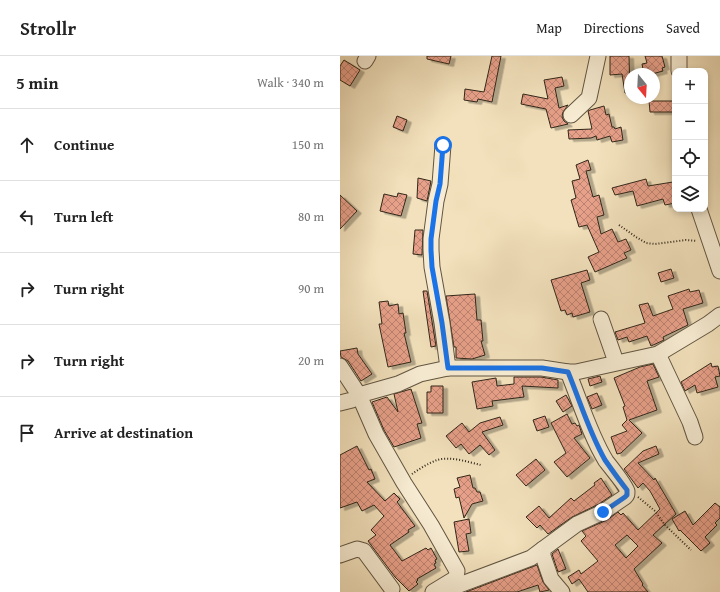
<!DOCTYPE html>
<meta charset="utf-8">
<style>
:root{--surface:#fff;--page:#f2f2f2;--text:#222;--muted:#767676;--line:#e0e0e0}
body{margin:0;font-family:"Gentium Book Plus",serif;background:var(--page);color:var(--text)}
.controls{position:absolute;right:12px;top:12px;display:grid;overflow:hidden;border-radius:8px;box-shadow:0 2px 6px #0003}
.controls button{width:36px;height:36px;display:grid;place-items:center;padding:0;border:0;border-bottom:1px solid var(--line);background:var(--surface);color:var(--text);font:20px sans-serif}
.compass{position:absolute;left:284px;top:12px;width:36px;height:36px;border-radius:50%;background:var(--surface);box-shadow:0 2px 6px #0003;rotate:162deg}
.stop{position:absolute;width:12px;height:12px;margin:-9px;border:3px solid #1a73e8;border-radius:50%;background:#fff}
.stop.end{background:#1a73e8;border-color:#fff;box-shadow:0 1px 4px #0008}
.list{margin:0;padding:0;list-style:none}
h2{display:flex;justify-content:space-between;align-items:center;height:52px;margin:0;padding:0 16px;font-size:17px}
h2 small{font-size:13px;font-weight:400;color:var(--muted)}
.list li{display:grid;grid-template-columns:26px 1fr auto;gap:12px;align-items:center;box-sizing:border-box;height:72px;padding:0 16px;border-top:1px solid var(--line)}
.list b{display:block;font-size:15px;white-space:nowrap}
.list em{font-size:13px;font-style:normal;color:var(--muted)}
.icon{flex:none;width:22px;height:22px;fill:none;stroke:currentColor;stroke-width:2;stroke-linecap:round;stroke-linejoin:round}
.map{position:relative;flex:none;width:380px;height:536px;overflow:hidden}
header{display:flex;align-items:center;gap:24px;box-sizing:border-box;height:56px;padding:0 20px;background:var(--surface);border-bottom:1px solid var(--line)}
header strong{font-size:19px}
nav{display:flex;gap:22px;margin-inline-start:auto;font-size:14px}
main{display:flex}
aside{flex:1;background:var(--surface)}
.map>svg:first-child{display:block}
</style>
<header>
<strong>Strollr</strong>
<nav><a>Map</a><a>Directions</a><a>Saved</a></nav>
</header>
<main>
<aside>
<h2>5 min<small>Walk · 340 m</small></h2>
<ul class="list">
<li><svg class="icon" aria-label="ahead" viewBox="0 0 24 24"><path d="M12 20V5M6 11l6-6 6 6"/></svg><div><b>Continue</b></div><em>150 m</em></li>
<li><svg class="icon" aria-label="left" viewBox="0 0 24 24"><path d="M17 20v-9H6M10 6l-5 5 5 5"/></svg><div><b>Turn left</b></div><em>80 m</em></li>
<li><svg class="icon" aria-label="right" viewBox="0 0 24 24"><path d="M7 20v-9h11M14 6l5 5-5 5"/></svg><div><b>Turn right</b></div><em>90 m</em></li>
<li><svg class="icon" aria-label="right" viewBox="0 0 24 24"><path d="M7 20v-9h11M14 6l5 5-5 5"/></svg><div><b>Turn right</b></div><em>20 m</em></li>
<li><svg class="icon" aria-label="arrive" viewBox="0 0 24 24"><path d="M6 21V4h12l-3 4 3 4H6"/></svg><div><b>Arrive at destination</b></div></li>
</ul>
</aside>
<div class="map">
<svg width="380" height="536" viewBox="0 0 380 536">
<defs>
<pattern id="building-cross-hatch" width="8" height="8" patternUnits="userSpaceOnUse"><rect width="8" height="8" fill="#e7a089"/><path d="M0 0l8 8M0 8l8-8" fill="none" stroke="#bc826f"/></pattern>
<filter id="shadow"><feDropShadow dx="4.5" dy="2.5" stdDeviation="0" flood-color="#0004"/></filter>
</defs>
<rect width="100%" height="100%" fill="#f2e1bc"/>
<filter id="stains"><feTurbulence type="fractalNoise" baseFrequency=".005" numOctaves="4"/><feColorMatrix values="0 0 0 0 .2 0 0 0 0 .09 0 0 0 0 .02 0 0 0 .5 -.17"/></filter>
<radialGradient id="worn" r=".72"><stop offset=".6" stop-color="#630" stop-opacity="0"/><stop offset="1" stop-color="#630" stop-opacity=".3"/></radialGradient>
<g fill="url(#building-cross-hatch)" stroke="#312619" fill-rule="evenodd" filter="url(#shadow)">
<path d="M87,0H111L109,8L87,3Z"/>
<path d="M152,0H161L152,46L138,43L137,46L124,44L125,33L144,36Z"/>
<path d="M270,0H289L290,37H285L282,18L270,19Z"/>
<path d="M305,0H322L325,11L322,12L323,15L312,18H304L302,8L307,7Z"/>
<path d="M4,4L20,14L10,30L0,24V10Z"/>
<path d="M222,21L224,30L215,32L219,52L228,49L223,56L222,61L224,65L228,68L211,72L206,53L181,48L183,38L208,43L204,24Z"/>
<path d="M309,45H334V56H310Z"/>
<path d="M264,50L266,59L269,58L272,71H274L275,73L281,71L283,84L272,86L270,80L257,84L256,80L251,82L229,83L228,74L252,73L248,55L250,54Z"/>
<path d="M57,60L67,64L63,75L53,71Z"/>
<path d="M248,104L251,114L246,115L253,141L259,139L264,159L257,161L261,178L272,173L278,186L286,183L291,194L284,197L287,202L255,216L248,201L259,196L247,169L239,171L231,144L236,142L232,125L240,123L236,109Z"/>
<path d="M78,122L91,125L87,145L77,142Z"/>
<path d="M306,123L308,130L333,126L335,147L325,149L323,143L297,150L293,135L275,139L272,132Z"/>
<path d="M58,137L67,139L61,160L40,155L44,138L57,141Z"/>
<path d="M0,139L17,155L0,173Z"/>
<path d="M75,174H83L82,199L73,198Z"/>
<path d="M331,213L334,222L321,226L318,217Z"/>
<path d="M247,214L250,224L241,227L250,256L233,261L232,257L227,259L225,254L221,255L211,224Z"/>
<path d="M349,233L350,236L359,234L363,247L343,253L348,269L323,281L324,284L311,290L307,280L289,286L287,281L278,284L275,276L305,267L299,249L308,247L313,260L333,253L328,240Z"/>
<path d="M83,235H87L96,290L91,291Z"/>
<path d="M135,238L137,264H141L143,285H141L145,299L132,303L116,302V291H114L106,240Z"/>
<path d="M48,245L49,250L58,248L59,258L63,257L66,277H64L71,306L48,311L39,268H42L39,246Z"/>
<path d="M17,292L18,298L32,318L21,325L8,305L1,301L0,295Z"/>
<path d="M371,307L372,311L378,310L380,320L375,321L378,331L357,337L355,329L345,335L341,326Z"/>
<path d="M313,308L319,321L307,325L317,354L289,364L302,377L281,397L277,398L271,381L287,375L282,369L287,364L283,351L285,350L274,322L300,311Z"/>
<path d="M260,320L262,326L250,330L248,323Z"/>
<path d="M174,321H201L218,324V332L182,330L184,341L152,345L153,350L137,353L132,326L156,322L157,330L174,328Z"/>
<path d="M91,330H103V357H87V336H91Z"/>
<path d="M71,333L82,367L77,368L81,382L54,391L44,374L32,346L47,341L58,356L54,338Z"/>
<path d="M257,337L262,349L252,353L247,341Z"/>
<path d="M226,339L232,350L223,356L216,345Z"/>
<path d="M227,358L232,368L235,367L237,370L239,369L242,378L234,382L250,402L227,421L214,406L226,397L211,367Z"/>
<path d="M205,360L209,371L197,375L193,364Z"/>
<path d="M160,361L163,369L142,376L155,394L149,399L140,389L129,398L121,388L116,392L106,380L122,367L129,376L140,367Z"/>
<path d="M17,390L29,414L31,413L35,423L27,426L45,445L54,437L60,443L57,446L75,470L68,474L69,476L50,489L62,505L86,492L88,494L91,492L97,503L95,504L96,507L94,508L96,512L77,523L78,524L76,526L78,528L69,535L55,521L28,485L36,479L31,474L44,460L34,449L22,455L17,446L0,452V399Z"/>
<path d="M316,390L319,398L298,407L314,424L315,422L336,458L313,479L322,487L294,513L303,528L302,529L308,536H248L239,523L232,528L228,521L239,514L241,518L258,505L241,485L246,480L242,475L267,464L278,456L281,459L283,457L298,474L320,453L310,435L303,427L298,432L284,413L303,395ZM287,479L298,490L286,502L275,489Z"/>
<path d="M196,403L205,414L186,430L176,419Z"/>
<path d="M130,419L133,432H135L137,436H140L143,445L132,448L124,462L119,441L116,442L114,433L120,431L117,422Z"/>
<path d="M261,422L272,439L259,448L232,461L208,478L200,469L197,472L186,461L199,450L209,462L231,442L234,445L255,429L254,427Z"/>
<path d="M375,447L380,451V462L375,467L377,469L365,481L370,487L361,495L340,474L339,475L332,463L345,455L353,469Z"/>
<path d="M129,463L131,477L126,478L129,495L119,496L114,466Z"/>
<path d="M218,493L226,513L218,516L212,498Z"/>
<path d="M197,509L203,526L209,534L200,536L198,529L177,536H126Z"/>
</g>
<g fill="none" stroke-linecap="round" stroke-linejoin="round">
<g stroke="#615542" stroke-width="17">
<g id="minor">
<path d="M25,5L28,0"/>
<path d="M339,15V0"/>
<path d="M231,59L249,42L258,0"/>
<path d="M103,89L100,128L96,145L91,183V194L92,211L102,267L108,312"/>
<path d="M359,153L380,215"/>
<path d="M261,263L276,306"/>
<path d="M318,298L350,366L355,381"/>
<path d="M0,310L19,339L36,378L64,427L91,469L117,515L116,522L93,536"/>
<path d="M0,347L12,344L19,339L58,328L80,318L108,312H202L228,316H236L318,298L368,268L380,259"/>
<path d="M0,499L17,493L24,495L52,533"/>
<path d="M106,534L191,502L203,493"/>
<path d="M222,536L211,523L203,500V493L237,468L263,456L285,441C287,439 287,439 287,435C287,431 270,410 266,405C250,379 240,345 228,316"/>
</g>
</g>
<g stroke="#312619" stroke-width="2" stroke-dasharray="1 2" stroke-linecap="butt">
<path d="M279,169L296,181L306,187L315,188L346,184L357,185"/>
<path d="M72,418C79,413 89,407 97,404C111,400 128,406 141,409"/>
<path d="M298,441L315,455L325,469L351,494"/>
</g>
<use href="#minor" stroke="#f7ecd3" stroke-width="15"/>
</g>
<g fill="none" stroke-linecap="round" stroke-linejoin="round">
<path stroke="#1a73e8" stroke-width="5" d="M103,89L100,128L96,145L91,183V194L92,211L102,267L108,312H202L228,316C240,345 249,376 265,404C272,414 279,424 287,434V439L285,441L263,456"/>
</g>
<rect width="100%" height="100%" filter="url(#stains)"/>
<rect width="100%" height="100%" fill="url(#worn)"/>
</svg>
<div class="controls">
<button>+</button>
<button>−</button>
<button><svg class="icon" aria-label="locate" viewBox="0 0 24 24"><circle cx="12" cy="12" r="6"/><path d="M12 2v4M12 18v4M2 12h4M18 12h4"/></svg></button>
<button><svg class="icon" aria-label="layers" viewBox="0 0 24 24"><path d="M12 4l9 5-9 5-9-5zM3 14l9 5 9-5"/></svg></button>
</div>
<svg class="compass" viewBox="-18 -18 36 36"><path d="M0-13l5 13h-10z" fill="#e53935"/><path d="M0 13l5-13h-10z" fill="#767676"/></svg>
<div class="stop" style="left:103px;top:89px"></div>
<div class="stop end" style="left:263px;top:456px"></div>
</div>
</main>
